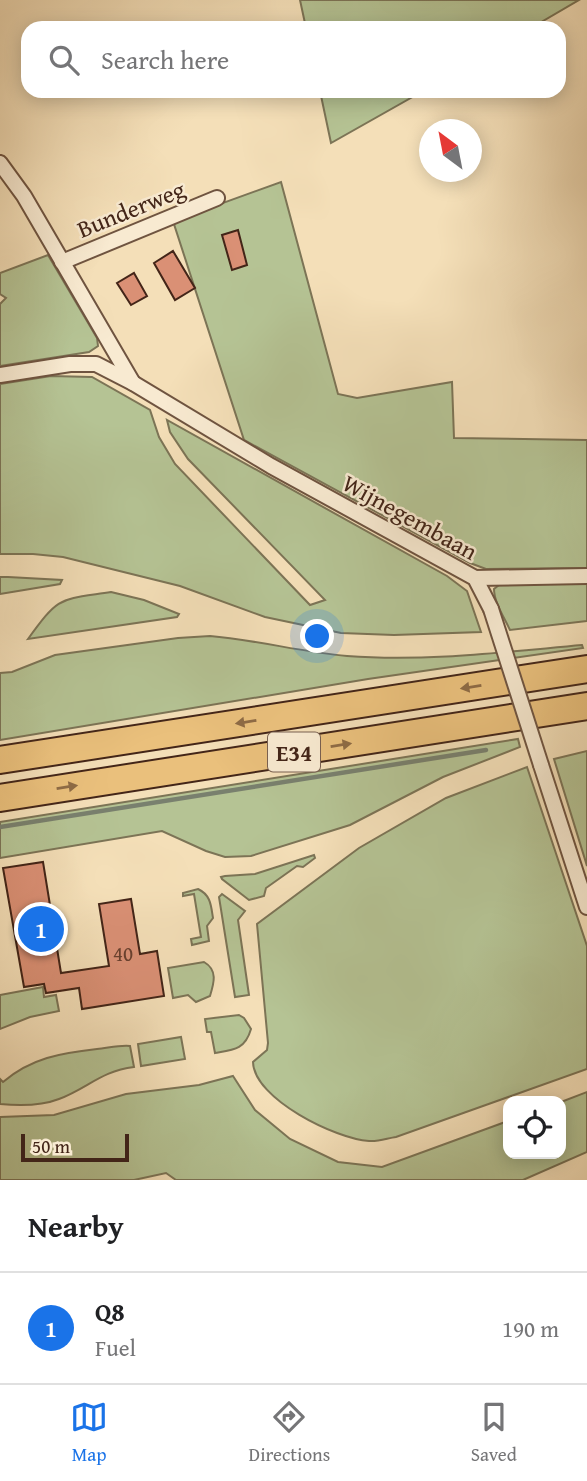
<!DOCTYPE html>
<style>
:root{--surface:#fff;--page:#f2f2f2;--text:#202124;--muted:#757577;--line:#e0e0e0;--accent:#1a73e8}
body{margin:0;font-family:"Gentium Book Plus",serif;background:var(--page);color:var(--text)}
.controls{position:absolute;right:21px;bottom:21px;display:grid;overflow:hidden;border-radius:14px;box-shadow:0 4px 18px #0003}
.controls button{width:63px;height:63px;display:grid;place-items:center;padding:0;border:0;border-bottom:2px solid var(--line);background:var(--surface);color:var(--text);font:35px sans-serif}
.compass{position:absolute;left:419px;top:119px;width:63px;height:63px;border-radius:50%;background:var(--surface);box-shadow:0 4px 18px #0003;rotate:328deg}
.scale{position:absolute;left:21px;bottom:18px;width:108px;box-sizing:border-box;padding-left:7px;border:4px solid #432518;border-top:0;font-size:19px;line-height:24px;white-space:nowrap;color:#432518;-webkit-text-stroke:5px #f8ead1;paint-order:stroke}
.you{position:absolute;left:318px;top:637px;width:24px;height:24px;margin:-18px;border:5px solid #fff;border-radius:50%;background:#1a73e8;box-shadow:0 0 0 10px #1a73e833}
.badge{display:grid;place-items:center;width:46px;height:46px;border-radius:50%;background:var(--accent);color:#fff;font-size:23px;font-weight:700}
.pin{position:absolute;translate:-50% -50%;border:4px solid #fff;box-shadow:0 2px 7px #0006}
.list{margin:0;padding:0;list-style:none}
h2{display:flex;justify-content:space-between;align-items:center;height:91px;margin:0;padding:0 28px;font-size:30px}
h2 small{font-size:23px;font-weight:400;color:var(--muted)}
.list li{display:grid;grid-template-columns:46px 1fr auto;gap:21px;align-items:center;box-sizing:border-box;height:112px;padding:0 28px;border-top:2px solid var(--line)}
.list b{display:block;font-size:26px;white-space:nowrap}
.list p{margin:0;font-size:23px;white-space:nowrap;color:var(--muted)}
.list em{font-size:23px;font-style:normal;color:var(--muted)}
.icon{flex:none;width:38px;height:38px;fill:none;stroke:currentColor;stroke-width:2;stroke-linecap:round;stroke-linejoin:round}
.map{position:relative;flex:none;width:587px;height:1180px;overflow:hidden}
.search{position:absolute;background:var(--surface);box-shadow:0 4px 18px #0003;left:21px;right:21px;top:21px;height:77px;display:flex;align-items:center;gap:18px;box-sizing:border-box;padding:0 24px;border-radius:21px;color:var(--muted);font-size:26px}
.sheet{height:203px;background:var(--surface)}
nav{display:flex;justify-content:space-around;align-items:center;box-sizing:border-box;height:98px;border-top:2px solid var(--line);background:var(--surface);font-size:19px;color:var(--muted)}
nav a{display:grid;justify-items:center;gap:4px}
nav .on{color:var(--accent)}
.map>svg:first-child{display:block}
</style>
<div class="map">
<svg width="587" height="1180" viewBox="0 0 587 1180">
<rect width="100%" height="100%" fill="#f4dfb8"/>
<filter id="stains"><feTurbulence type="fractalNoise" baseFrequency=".00286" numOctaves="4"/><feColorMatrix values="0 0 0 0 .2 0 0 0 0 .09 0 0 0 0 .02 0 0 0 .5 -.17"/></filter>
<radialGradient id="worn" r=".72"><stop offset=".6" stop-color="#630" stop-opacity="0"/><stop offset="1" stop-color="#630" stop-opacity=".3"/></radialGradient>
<g fill="#b5c394" stroke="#7c7456" stroke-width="2">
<path d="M300,0H579L531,28H306Z"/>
<path d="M320,91H423L331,143Z"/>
<path d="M281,182L338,394L357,398L452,382L454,438L587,440V568L486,569L470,563L244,440L173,221Z"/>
<path d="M48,255L97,338L98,346L89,352L0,366V304L6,298L0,294V273Z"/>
<path d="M51,376L92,377L150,410L159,437L175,464L310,605L325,600L188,459L170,432L167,420L447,576L467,591L481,632L394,635L341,633L265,617L180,586L63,557L33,554H0V384Z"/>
<path d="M0,577H8L62,580L60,584L0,594Z"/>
<path d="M587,582V621L510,630C504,617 494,602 494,589L499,585Z"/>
<path d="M111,592L144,600L179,614L177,617L28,639C60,595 59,600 111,592Z"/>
<path d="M210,636C257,640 301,652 347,656C425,662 504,652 582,645L583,648L368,679L0,740V673L12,672L55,655L178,638Z"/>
<path d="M518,739L520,747L443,777L350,825L251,856L225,857L206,851L162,831L0,858V822Z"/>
<path d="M587,751V866L554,759Z"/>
<path d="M527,767L587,946V1069L396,1137C388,1138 378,1142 369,1141C336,1139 254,1099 253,1062L267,1050L268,1043L257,924L359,848L446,798Z"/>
<path d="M314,855L315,858L303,867L297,866L266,888L264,896L249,900L222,879L221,877L225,876L255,874Z"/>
<path d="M198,889C211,895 211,906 213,918L207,926L209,941L192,945L191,939L201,937L194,894L183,896V893Z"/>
<path d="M222,894L245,911L238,920L249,995L235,997L219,897Z"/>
<path d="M204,962C218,970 214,983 210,996L196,1002L188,995L173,998L168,968Z"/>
<path d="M43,987L44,997L56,995L59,1011L30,1017L0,1029V995Z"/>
<path d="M239,1015L244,1018L251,1029C245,1050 233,1050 215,1053L211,1032H207L205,1019Z"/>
<path d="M181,1037L185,1059L141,1066L138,1044Z"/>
<path d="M130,1046L134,1067C101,1071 88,1088 59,1099C41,1106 20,1106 0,1104V1079L3,1082C31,1058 61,1053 97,1049C108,1048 119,1045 130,1046Z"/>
<path d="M233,1076L255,1110L290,1139L338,1162L382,1167L508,1121V1154H561V1102L587,1092V1152L523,1180H176L166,1173L134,1180H0V1117L54,1115L126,1094L199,1085Z"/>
</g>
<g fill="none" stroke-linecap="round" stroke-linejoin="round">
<path stroke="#79806e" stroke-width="4.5" d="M0,827L486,750"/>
</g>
<g fill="#da9075" stroke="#432518" stroke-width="2">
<path d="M238,230L247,265L232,270L222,235Z"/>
<path d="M173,251L195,288L175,300L154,263Z"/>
<path d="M134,273L147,296L131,305L117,283Z"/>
<path d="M43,862L61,973L109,966L99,904L131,899L140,954L157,951L164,996L82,1009L79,988L46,993L44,984L24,987L3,868Z"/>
</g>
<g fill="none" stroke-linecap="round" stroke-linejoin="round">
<g stroke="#6f5440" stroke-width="18">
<g id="minor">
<path d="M0,163L24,196L133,383"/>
<path d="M62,262L217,198"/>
<path d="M0,375L70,364H96L133,383L271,466L475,578L491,609"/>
<path d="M475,578L587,576"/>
<path d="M541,765L587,907"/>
</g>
</g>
<g stroke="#432518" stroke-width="30">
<g id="motorway">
<path d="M0,760L587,669"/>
<path d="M0,798L587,706"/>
</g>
</g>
<use href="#minor" stroke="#f8ead1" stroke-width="14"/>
<use href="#motorway" stroke="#eac07c" stroke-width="26"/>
<g stroke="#6f5440" stroke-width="18" stroke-linecap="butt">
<path id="minor-bridge" d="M491,609L541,765"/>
</g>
<use href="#minor-bridge" stroke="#f8ead1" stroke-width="14"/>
</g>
<defs><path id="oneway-solid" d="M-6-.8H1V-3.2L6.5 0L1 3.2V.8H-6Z" transform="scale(1.75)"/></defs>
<g fill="#8e6b45">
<use href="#oneway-solid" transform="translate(471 687) rotate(171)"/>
<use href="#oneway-solid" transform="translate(246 722) rotate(171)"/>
<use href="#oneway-solid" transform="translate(341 745) rotate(-9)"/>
<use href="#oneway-solid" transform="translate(67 787) rotate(-9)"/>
</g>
<g text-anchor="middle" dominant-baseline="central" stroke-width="5" stroke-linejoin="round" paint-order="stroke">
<g font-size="21" fill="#69402f">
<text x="123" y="953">40</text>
</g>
<rect fill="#f8ead1" stroke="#796050" stroke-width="2" x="268" y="732.5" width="52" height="39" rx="5"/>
<g font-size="23" font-weight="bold" fill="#432518">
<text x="294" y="752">E34</text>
</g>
<g font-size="24" fill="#432518" stroke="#f8ead1">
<text transform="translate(131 209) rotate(-22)">Bunderweg</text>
<text transform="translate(410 517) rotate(29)">Wijnegembaan</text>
</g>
</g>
<rect width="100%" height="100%" filter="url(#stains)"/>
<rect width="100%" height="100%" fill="url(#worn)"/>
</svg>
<div class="controls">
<button><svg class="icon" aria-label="locate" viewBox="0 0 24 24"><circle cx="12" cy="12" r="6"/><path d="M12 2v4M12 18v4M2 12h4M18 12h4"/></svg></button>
</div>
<svg class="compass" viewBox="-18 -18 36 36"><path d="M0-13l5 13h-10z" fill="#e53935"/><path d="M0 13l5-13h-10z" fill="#757577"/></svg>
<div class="scale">50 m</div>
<div class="you"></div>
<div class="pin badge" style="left:41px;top:929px">1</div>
<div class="search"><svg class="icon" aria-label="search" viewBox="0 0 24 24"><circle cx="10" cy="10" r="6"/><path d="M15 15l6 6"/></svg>Search here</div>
</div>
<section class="sheet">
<h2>Nearby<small></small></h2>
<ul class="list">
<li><span class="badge">1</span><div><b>Q8</b><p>Fuel</p></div><em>190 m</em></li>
</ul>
</section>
<nav>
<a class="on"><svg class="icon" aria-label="map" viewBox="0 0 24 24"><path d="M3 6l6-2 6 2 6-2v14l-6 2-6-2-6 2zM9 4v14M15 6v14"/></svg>Map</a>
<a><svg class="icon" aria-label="directions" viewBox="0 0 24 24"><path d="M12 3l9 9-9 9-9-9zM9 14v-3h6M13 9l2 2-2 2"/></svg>Directions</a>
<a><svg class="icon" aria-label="saved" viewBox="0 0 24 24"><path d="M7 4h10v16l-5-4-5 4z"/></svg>Saved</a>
</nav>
